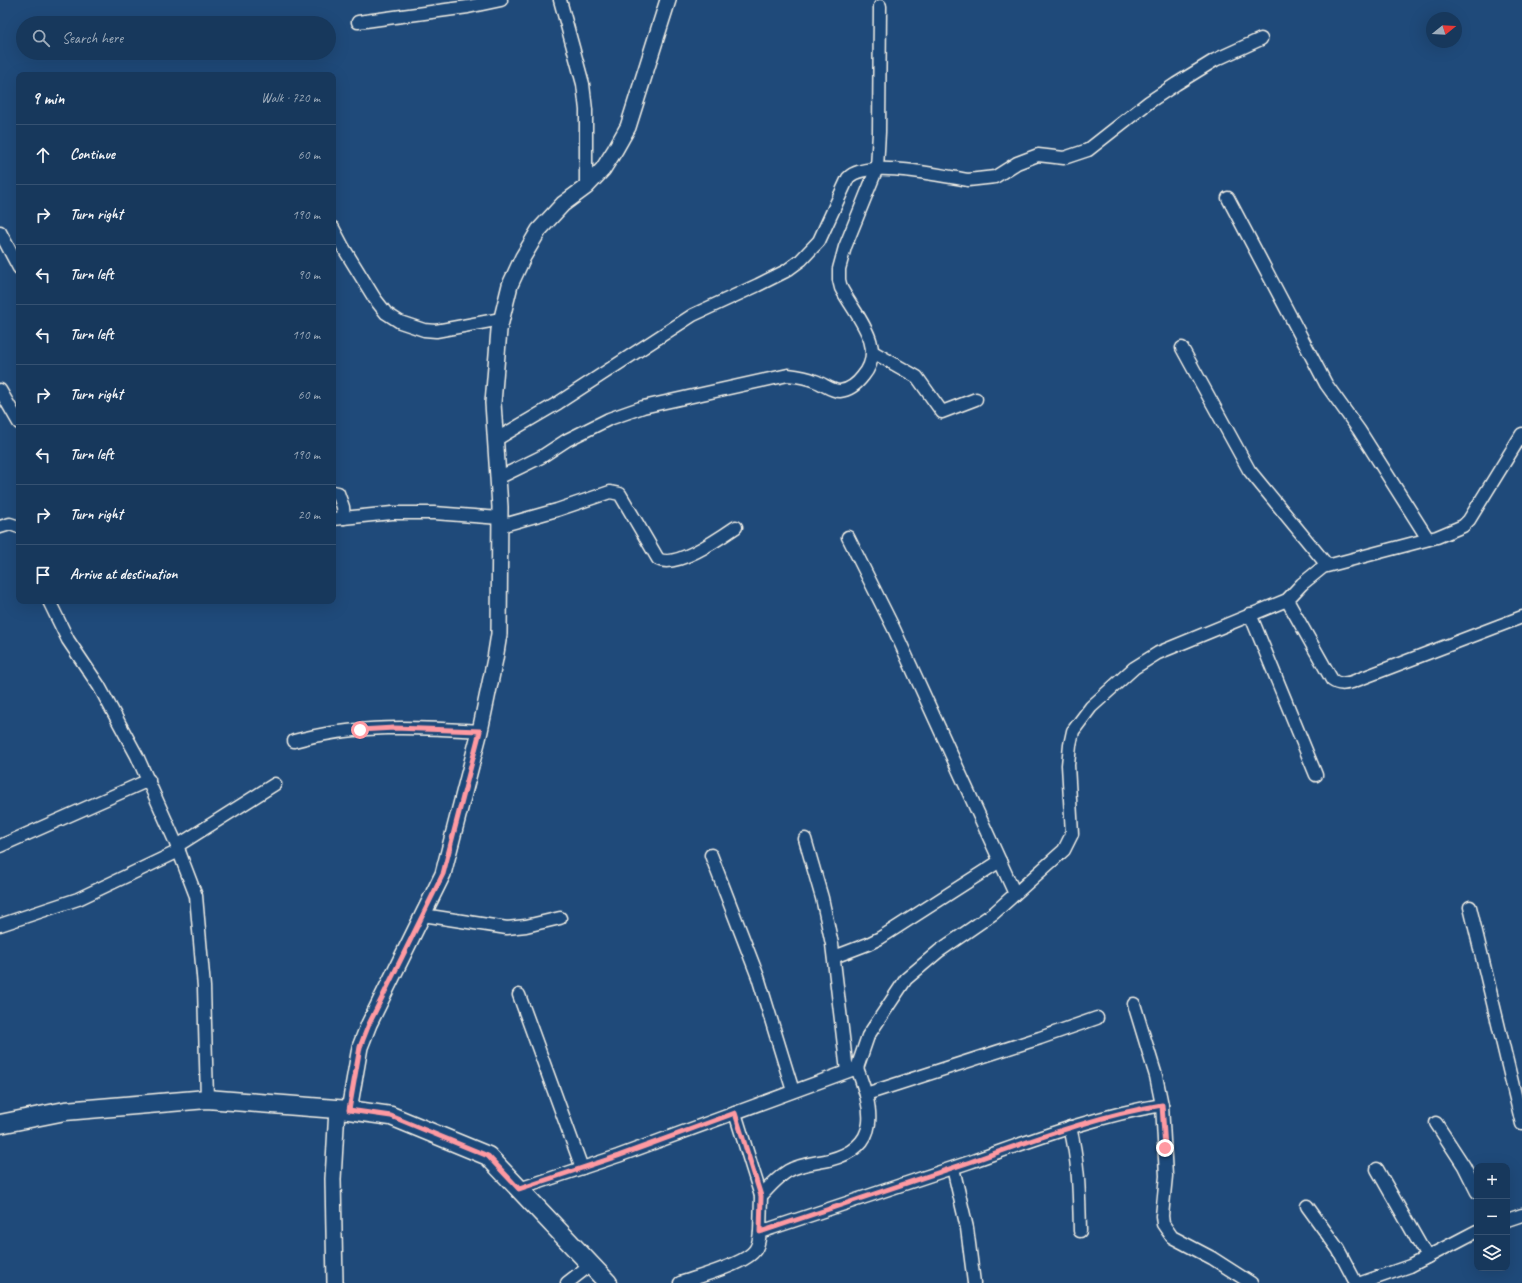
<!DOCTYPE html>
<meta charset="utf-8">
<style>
:root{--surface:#17385c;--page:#203f62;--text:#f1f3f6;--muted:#9eacbb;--line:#365272}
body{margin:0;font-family:Caveat,sans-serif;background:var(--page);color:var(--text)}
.controls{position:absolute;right:12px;bottom:12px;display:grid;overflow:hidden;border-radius:8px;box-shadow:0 4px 16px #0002}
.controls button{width:36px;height:36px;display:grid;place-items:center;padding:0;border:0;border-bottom:1px solid var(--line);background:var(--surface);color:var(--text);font:20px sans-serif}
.compass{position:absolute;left:1426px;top:12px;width:36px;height:36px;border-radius:50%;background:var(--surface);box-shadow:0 4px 16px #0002;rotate:72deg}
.stop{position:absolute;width:12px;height:12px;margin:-9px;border:3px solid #ff9aa2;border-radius:50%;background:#fff}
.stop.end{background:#ff9aa2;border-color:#fff;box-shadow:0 1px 4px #0008}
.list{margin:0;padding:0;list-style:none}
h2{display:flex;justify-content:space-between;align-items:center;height:52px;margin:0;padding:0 16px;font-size:17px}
h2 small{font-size:13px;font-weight:400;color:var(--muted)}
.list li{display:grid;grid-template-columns:26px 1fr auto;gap:12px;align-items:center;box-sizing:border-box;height:60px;padding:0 16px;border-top:1px solid var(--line)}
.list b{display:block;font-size:15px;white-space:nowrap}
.list em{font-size:13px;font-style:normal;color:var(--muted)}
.icon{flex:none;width:22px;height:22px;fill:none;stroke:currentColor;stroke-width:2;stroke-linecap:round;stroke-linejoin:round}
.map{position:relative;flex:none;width:1522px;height:1283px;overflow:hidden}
.search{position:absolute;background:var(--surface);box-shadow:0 4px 16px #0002;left:16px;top:16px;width:320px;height:44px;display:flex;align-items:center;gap:10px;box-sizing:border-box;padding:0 14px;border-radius:22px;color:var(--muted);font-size:15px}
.panel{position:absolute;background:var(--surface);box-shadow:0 4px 16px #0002;left:16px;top:72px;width:320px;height:532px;border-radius:8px}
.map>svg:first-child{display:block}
</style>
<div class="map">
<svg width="1522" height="1283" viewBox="0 0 1522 1283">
<rect width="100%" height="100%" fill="#1f4a7a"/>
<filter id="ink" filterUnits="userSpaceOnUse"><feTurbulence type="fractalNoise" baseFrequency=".025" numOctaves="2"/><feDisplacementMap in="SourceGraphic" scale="8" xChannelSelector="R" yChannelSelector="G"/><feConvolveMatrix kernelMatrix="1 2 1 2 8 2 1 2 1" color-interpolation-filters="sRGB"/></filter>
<g filter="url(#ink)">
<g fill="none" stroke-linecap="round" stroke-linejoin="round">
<g stroke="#f4f1e8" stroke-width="15">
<g id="minor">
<path d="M560,0L583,84L586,110V187"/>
<path d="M358,22L468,7L501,0"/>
<path d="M1228,198L1326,384L1359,430L1428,539"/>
<path d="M333,228L343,247L375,299L386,313L400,322L424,330L436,331L501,319"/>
<path d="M0,232L19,268"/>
<path d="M1182,348L1249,470L1327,565"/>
<path d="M873,352L917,377L942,412L976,399"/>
<path d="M0,390L19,423"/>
<path d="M495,440L558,403L693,315L758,285L786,271L801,260L819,241L848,178C866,158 943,176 968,180L995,177L1017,163L1038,155L1064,158L1088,150L1149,102L1176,84L1215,60L1261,39"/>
<path d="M498,478L541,457L567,440L609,419L643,407L788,375C797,376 806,377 815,381C824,384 831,391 840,391C850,390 857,384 863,376C888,347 855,315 841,288L839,280V269L845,247L877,168L879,132L880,6"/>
<path d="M333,492L338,493L343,507L344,518"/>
<path d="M333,519L392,513H434L500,518"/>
<path d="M500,526L557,510L610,492L620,494L658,559C676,569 720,538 736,527"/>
<path d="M0,527L10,524L19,527"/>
<path d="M848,537L894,629L1015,894"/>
<path d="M1287,600L1332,680C1339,685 1344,684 1352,682L1522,617"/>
<path d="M49,601L68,640L99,686L137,756L175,841L196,896L204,987L207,1099"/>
<path d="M1250,614L1316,775"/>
<path d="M294,741C355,724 418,727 480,731"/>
<path d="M805,839L822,898L832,944L847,1071"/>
<path d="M0,846L149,780"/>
<path d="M177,846L275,784"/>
<path d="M711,855L758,977L793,1091"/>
<path d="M1470,907L1522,1124"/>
<path d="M423,915L507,928L526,926L560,918"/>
<path d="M0,925L78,899L179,851"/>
<path d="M834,957L868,944L880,938L1000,861"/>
<path d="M519,995L582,1168"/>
<path d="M1134,1004L1156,1076L1162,1105L1166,1176L1162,1216L1163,1224L1172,1237L1212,1258L1251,1283"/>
<path d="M857,1068L868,1036L906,979L939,951L994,913L1064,850L1072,834L1068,765L1070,745L1073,731L1091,707L1134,668L1158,653L1287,600L1302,584L1323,567L1437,537L1463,526L1469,520L1522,434"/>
<path d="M866,1094L1040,1038L1097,1018"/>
<path d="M735,1113L761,1196L760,1232"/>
<path d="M1436,1123L1464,1166L1477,1192"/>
<path d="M1070,1127C1079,1164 1079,1193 1080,1231"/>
<path d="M953,1168L967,1228L974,1283"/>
<path d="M1377,1169L1427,1257"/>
<path d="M519,1189L618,1156L857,1068C872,1108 883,1146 829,1160C816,1163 800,1164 788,1171C778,1177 769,1187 761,1196"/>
<path d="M1307,1206L1338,1249L1356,1283"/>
<path d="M1507,1220L1522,1215"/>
<path d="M567,1283L590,1265"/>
<path d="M680,1283C697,1277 746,1264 755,1250C759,1245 759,1238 760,1232C830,1209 900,1186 970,1162C1033,1140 1095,1116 1162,1105"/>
<path d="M1361,1283L1410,1266L1477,1231"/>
</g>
</g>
<g stroke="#f4f1e8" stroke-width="18">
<g id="tertiary">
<path d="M349,1110L360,1047L369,1024L443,874L480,731L495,659L499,634L500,507L493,403L499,330L510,285L523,257L539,230L563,204L586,187L603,169L615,150L628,127L668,0"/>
<path d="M335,1283L333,1179L337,1109"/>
</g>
</g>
<g stroke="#f4f1e8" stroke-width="21">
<path id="primary" d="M0,1124L65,1111L207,1099L349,1110L391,1116L488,1156L608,1283"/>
</g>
<use href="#minor" stroke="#1f4a7a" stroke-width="12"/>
<use href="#tertiary" stroke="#1f4a7a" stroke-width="15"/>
<use href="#primary" stroke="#1f4a7a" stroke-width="18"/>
</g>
</g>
<g fill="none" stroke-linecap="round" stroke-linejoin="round" filter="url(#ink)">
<path stroke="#ff9aa2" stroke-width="5" d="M360,730L394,728L480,731L443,874L369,1024L360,1047L349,1110L391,1116L488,1156L519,1189L618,1156L735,1113L761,1196L760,1232C830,1209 900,1186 970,1162C1033,1140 1095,1116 1162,1105L1165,1148"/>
</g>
</svg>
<div class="controls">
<button>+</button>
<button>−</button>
<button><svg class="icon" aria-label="layers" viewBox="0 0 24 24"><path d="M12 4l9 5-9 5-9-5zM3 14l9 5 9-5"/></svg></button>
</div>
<svg class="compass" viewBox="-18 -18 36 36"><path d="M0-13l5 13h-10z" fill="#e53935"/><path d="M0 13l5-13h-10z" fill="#9eacbb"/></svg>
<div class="stop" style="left:360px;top:730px"></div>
<div class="stop end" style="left:1165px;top:1148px"></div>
<div class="search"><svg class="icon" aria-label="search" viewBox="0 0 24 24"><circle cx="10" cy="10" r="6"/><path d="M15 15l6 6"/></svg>Search here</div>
<section class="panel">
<h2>9 min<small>Walk · 720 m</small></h2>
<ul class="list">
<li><svg class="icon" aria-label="ahead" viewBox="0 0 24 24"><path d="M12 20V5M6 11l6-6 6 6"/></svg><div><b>Continue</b></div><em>60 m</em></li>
<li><svg class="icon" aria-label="right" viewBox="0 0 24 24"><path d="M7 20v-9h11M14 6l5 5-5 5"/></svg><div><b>Turn right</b></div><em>190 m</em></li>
<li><svg class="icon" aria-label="left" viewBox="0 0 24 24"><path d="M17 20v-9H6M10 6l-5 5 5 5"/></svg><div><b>Turn left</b></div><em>90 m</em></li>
<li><svg class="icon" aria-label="left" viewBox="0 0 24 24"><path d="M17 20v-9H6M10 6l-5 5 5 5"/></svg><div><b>Turn left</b></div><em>110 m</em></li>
<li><svg class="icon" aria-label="right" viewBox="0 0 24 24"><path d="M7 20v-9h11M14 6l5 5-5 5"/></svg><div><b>Turn right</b></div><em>60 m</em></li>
<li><svg class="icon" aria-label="left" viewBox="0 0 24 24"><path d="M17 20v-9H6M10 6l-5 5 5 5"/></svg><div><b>Turn left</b></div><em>190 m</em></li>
<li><svg class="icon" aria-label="right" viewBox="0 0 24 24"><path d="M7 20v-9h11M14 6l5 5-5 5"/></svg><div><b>Turn right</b></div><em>20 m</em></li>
<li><svg class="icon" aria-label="arrive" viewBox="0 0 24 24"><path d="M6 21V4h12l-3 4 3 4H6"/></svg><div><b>Arrive at destination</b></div></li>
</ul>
</section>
</div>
